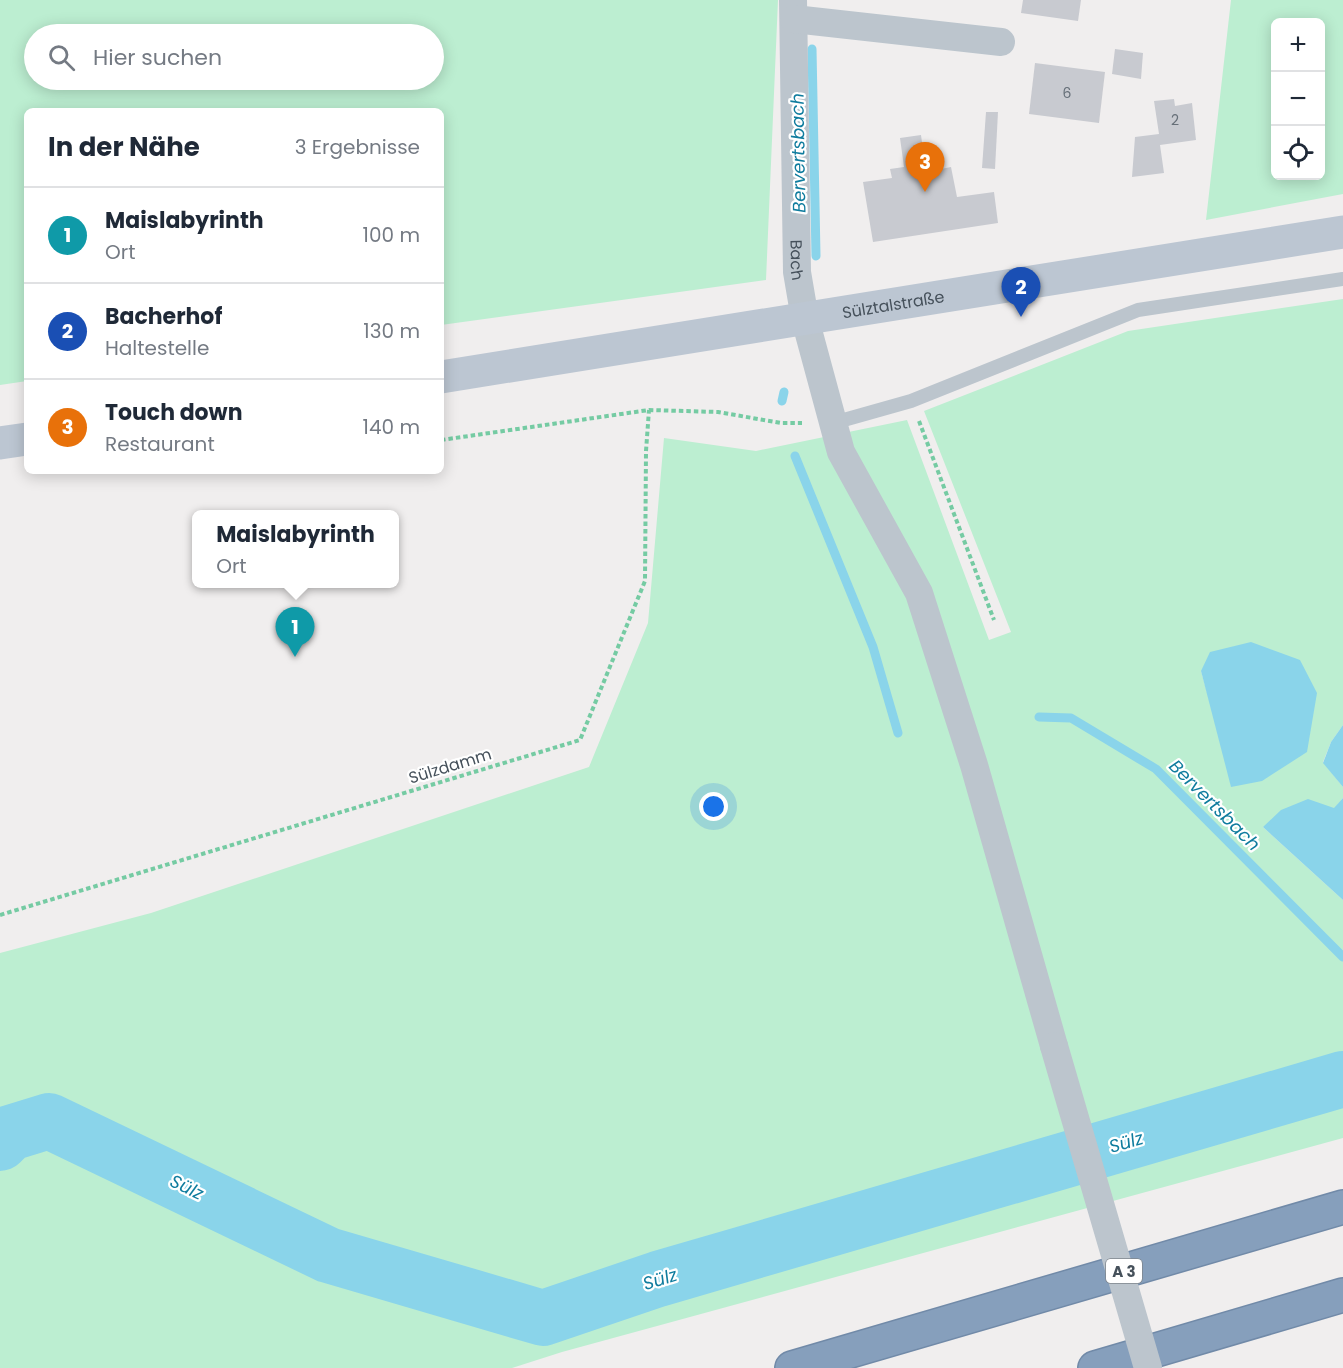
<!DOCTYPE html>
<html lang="de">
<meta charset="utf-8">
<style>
:root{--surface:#fff;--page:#f6f6f7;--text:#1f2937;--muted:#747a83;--line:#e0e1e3;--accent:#b45309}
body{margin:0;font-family:Poppins,sans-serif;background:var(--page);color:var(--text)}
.controls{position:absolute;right:18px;top:18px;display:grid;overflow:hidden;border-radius:9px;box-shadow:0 3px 15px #0003}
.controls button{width:54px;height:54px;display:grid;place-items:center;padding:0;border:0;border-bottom:2px solid var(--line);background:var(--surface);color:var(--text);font:30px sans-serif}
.you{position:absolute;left:714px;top:807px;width:21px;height:21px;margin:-15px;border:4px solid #fff;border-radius:50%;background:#1a73e8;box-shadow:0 0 0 9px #1a73e833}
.badge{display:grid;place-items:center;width:39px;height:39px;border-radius:50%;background:var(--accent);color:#fff;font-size:20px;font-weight:700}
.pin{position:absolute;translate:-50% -50px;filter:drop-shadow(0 2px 3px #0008)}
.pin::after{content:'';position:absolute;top:32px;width:21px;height:18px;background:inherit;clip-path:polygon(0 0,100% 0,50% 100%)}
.popup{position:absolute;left:192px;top:510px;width:207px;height:78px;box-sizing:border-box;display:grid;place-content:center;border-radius:9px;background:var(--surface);filter:drop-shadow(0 2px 4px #0005);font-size:20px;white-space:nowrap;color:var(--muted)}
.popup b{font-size:22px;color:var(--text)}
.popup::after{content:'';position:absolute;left:50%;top:100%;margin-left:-12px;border:12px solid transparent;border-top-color:var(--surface)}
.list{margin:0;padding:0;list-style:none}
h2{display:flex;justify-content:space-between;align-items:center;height:78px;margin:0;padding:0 24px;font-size:26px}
h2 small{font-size:20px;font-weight:400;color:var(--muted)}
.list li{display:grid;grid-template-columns:39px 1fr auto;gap:18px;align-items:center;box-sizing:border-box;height:96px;padding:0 24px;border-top:2px solid var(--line)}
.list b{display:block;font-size:22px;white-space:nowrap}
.list p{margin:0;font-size:20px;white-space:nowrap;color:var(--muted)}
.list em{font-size:20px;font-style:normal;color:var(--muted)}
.icon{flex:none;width:33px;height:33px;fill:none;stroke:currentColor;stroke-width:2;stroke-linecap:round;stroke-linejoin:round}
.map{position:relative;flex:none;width:1343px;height:1368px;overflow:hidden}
.search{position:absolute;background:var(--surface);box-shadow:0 3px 15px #0003;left:24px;top:24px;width:420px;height:66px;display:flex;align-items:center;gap:15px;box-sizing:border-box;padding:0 21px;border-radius:33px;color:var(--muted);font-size:22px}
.panel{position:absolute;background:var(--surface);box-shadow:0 3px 15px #0003;left:24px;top:108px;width:420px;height:366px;border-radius:9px}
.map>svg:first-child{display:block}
</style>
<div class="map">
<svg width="1343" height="1368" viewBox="0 0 1343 1368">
<rect width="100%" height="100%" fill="#f0eeee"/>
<g fill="#bceed1" fill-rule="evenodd">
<path d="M0,0H778L766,280L441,325V111H27V381L0,385ZM34,34H434V80H34Z"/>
<path d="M1231,0H1343V194L1206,220ZM1276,22H1320V176H1276Z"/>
<path d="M1343,299V725L1331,742L1323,762L1343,787V798L1334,809L1263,827L1343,900V1138L562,1352L512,1368H0V953L151,913L589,767L648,623L664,438L756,451L907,420L989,640L1011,632L924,411L1128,331ZM1299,660L1210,703L1201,671Z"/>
</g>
<g fill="#8ad4ea">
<path d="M1251,642L1300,660L1317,693L1307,752L1262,781L1231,787L1201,671L1210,652Z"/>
<path d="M1343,725V787L1323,763L1331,742Z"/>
<path d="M1343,798V900L1263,827L1281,810L1308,799L1334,808Z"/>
</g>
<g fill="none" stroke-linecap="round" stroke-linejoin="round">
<g stroke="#8ad4ea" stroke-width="9">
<path d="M812,49L816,256"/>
<path d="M782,401L784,392"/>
<path d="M795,456L873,647L898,733"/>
<path d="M1039,717L1071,718L1156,769L1343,957"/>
</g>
<path stroke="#8ad4ea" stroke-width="56" d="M0,1143L10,1133L49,1121L328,1255L543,1318L658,1279L1343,1079"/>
</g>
<g fill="#c8cad0">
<path d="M1023,0H1081L1078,21L1021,13Z"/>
<path d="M1115,49L1143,53L1141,79L1112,74Z"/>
<path d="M1035,63L1105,72L1099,123L1029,114Z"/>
<path d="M1174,99L1175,106L1192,103L1196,140L1160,145L1164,173L1132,177L1135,137L1159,134L1154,101Z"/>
<path d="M986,112H998L995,169L982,168Z"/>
<path d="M921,135L926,172L951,167L957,197L994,192L998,223L873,242L863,182L892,178L890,169L904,167L900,138Z"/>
</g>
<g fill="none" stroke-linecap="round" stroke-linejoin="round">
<g stroke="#718aa8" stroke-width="36">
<g id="highway">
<path d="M792,1368L1343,1207"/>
<path d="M1095,1368L1343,1295"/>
</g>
</g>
<g stroke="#75cba3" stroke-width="4" stroke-dasharray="4.5 3" stroke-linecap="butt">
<path d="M919,421L994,620"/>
<path d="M441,440L649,410L718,412L781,423H802"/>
<path d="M0,915L580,740L645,581L646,451L649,410"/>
</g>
<path stroke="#bcc5cd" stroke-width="14" d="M833,423L911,401L1138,310L1343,279"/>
<g stroke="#bcc5cd" stroke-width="28">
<path id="s1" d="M793,0L797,272L805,319L841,452L919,593L974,765L1054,1046"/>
<path d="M794,19L1001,42"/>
</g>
<g stroke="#bcc6d2" stroke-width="33">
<path id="s2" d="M441,377L1343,232"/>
<path d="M0,443L27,439"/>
</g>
<use href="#highway" stroke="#869fbc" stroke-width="33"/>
<path stroke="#bcc5cd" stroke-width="28" d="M1054,1046L1148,1368"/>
</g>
<g text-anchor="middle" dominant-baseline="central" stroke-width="4.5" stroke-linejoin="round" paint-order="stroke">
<g font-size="14" fill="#666f78">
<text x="1067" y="93">6</text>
<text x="1175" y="120">2</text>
</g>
<rect fill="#fff" stroke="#7e858c" stroke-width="1.5" x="1106" y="1259" width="36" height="24" rx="4.5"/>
<g font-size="15" font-weight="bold" fill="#46515b">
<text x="1124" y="1271">A 3</text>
</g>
<g font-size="16" fill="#46515b" stroke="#fff">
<text stroke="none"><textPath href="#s1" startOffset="260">Bach</textPath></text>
<text stroke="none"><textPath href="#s2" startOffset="458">Sülztalstraße</textPath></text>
<text transform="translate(450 766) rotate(-17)">Sülzdamm</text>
</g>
<g font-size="18" font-style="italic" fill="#0f7c9e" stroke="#fff">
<text transform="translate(798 153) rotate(-91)">Bervertsbach</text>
<text transform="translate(1215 805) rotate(45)">Bervertsbach</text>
<text transform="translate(1126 1142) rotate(-16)">Sülz</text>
<text transform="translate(187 1187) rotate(26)">Sülz</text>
<text transform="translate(660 1279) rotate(-17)">Sülz</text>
</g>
</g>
</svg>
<div class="controls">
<button>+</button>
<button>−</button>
<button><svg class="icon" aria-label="locate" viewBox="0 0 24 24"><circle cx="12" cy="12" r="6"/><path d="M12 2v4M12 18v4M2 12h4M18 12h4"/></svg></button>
</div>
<div class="you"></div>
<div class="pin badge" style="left:295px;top:657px;background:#0f9aa8">1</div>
<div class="popup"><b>Maislabyrinth</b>Ort</div>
<div class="pin badge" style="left:1021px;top:317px;background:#1a4fb4">2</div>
<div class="pin badge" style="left:925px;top:192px;background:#e8710a">3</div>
<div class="search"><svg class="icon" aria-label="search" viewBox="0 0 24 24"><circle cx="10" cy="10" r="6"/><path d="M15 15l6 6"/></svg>Hier suchen</div>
<section class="panel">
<h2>In der Nähe<small>3 Ergebnisse</small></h2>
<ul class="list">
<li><span class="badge" style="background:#0f9aa8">1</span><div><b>Maislabyrinth</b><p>Ort</p></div><em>100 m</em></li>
<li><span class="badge" style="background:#1a4fb4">2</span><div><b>Bacherhof</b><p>Haltestelle</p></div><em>130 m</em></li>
<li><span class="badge" style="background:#e8710a">3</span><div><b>Touch down</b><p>Restaurant</p></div><em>140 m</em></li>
</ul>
</section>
</div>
